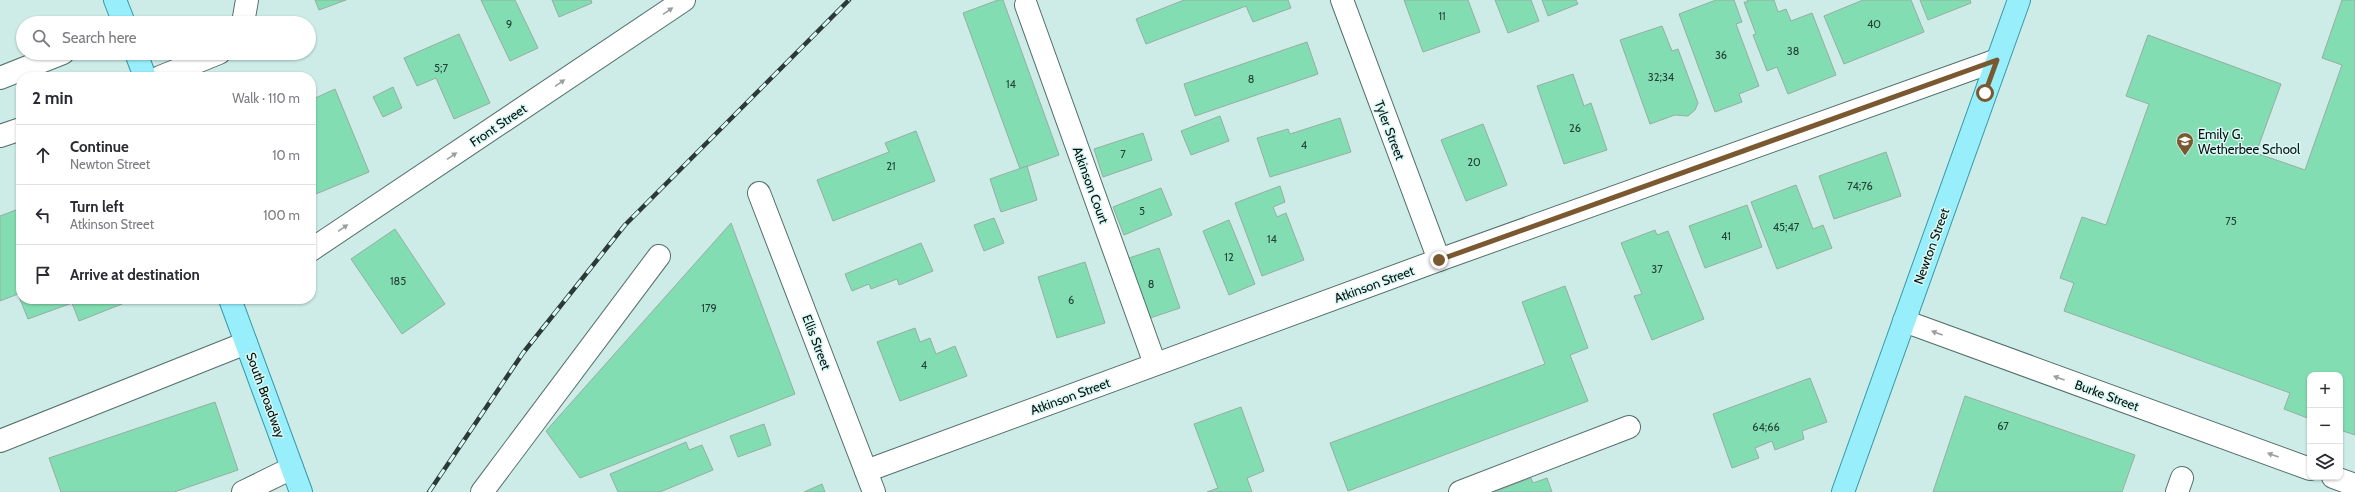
<!DOCTYPE html>
<meta charset="utf-8">
<style>
:root{--surface:#fff;--page:#f2f2f3;--text:#2b2b33;--muted:#7c7c81;--line:#e1e1e2}
body{margin:0;font-family:Cabin,sans-serif;background:var(--page);color:var(--text)}
.controls{position:absolute;right:12px;bottom:12px;display:grid;overflow:hidden;border-radius:8px;box-shadow:0 1px 3px #0004}
.controls button{width:36px;height:36px;display:grid;place-items:center;padding:0;border:0;border-bottom:1px solid var(--line);background:var(--surface);color:var(--text);font:20px sans-serif}
.stop{position:absolute;width:12px;height:12px;margin:-9px;border:3px solid #7a5930;border-radius:50%;background:#fff}
.stop.end{background:#7a5930;border-color:#fff;box-shadow:0 1px 4px #0008}
.list{margin:0;padding:0;list-style:none}
h2{display:flex;justify-content:space-between;align-items:center;height:52px;margin:0;padding:0 16px;font-size:17px}
h2 small{font-size:13px;font-weight:400;color:var(--muted)}
.list li{display:grid;grid-template-columns:26px 1fr auto;gap:12px;align-items:center;box-sizing:border-box;height:60px;padding:0 16px;border-top:1px solid var(--line)}
.list b{display:block;font-size:15px;white-space:nowrap}
.list p{margin:0;font-size:13px;white-space:nowrap;color:var(--muted)}
.list em{font-size:13px;font-style:normal;color:var(--muted)}
.icon{flex:none;width:22px;height:22px;fill:none;stroke:currentColor;stroke-width:2;stroke-linecap:round;stroke-linejoin:round}
.map{position:relative;flex:none;width:2355px;height:492px;overflow:hidden}
.search{position:absolute;background:var(--surface);box-shadow:0 1px 3px #0004;left:16px;top:16px;width:300px;height:44px;display:flex;align-items:center;gap:10px;box-sizing:border-box;padding:0 14px;border-radius:22px;color:var(--muted);font-size:15px}
.panel{position:absolute;background:var(--surface);box-shadow:0 1px 3px #0004;left:16px;top:72px;width:300px;height:232px;border-radius:16px}
.map>svg:first-child{display:block}
</style>
<div class="map">
<svg width="2355" height="492" viewBox="0 0 2355 492">
<rect width="100%" height="100%" fill="#cdece7"/>
<g fill="#83ddb2" stroke="#96aea1">
<path d="M315,0H346L319,10Z"/>
<path d="M481,0H515L538,48L510,61Z"/>
<path d="M552,0H591L592,3L559,17Z"/>
<path d="M998,0H1003L1059,155L1020,169L963,13Z"/>
<path d="M1184,0H1288L1291,8L1253,22L1246,6L1146,44L1136,19Z"/>
<path d="M1404,0H1468L1480,32L1423,52Z"/>
<path d="M1495,0H1531L1539,21L1508,33Z"/>
<path d="M1542,0H1576L1578,4L1548,16Z"/>
<path d="M1716,0H1734L1742,22L1736,24L1759,86L1739,94L1742,102L1715,112L1679,14Z"/>
<path d="M1747,0H1774L1778,12L1786,9L1791,21L1812,13L1836,75L1788,94L1777,67L1767,71L1753,35L1756,34L1744,2H1748Z"/>
<path d="M1863,0H1911L1924,32L1844,64L1824,16Z"/>
<path d="M1920,0H1970L1971,3L1928,20Z"/>
<path d="M2342,0H2355V435L2340,430V375H2310V419L2284,409L2290,393L2064,311L2074,283L2060,278L2082,217L2106,225L2149,104L2126,96L2148,35L2281,84L2256,153L2305,170L2342,65L2322,58Z"/>
<path d="M1662,26L1672,51L1678,49L1698,103L1695,110L1688,116L1675,115L1650,124L1620,40Z"/>
<path d="M459,34L490,103L454,119L436,78L417,86L404,58Z"/>
<path d="M1307,42L1318,74L1195,116L1184,84Z"/>
<path d="M1573,74L1584,106L1591,103L1607,150L1564,164L1537,86Z"/>
<path d="M393,87L402,108L383,117L373,97Z"/>
<path d="M335,89L369,172L311,196V100Z"/>
<path d="M1220,116L1229,141L1191,155L1181,131Z"/>
<path d="M1340,118L1351,152L1270,177L1257,138L1288,129L1290,134Z"/>
<path d="M1483,124L1507,185L1466,201L1441,140Z"/>
<path d="M916,131L935,181L833,221L817,180L889,152L885,143Z"/>
<path d="M1143,133L1152,160L1103,177L1094,149Z"/>
<path d="M1886,152L1901,196L1834,219L1819,176Z"/>
<path d="M1027,166L1037,200L1001,212L990,179Z"/>
<path d="M1796,185L1813,229L1823,225L1832,248L1777,269L1751,202Z"/>
<path d="M1280,186L1285,202L1273,207L1277,217L1286,213L1304,260L1262,276L1235,203Z"/>
<path d="M1161,188L1172,215L1124,235L1113,207Z"/>
<path d="M1747,205L1762,247L1705,268L1689,226Z"/>
<path d="M21,208V299H120L122,304L79,321L72,303L28,319L18,294L0,301V216Z"/>
<path d="M994,218L1004,243L984,251L974,225Z"/>
<path d="M1229,220L1255,284L1229,295L1203,231Z"/>
<path d="M731,223L795,394L580,478L546,431Z"/>
<path d="M395,229L445,304L402,334L351,259Z"/>
<path d="M1655,230L1657,235L1668,231L1704,319L1652,340L1634,296L1642,294L1621,243Z"/>
<path d="M921,243L933,271L899,285L897,279L871,289L869,284L852,291L845,274Z"/>
<path d="M1159,248L1180,308L1144,320L1123,260Z"/>
<path d="M1085,262L1105,323L1057,338L1038,277Z"/>
<path d="M1565,286L1588,348L1570,355L1588,401L1348,491L1330,443L1545,364L1522,302Z"/>
<path d="M915,328L920,342L930,338L936,354L955,346L967,376L900,401L877,342Z"/>
<path d="M1810,378L1827,422L1802,431L1804,439L1775,450L1772,441L1755,448L1759,458L1732,468L1713,414Z"/>
<path d="M1965,396L2135,455L2122,492H1933Z"/>
<path d="M215,402L238,470L174,492H61L49,458Z"/>
<path d="M1241,407L1264,471L1247,478L1252,492H1207L1218,488L1194,424Z"/>
<path d="M764,424L771,445L738,457L730,436Z"/>
<path d="M686,442L689,450L702,445L713,470L660,492H618L610,474Z"/>
<path d="M1531,478L1533,483L1547,478L1552,492H1494Z"/>
<path d="M822,484L825,492H804Z"/>
</g>
<g fill="none" stroke-linecap="round" stroke-linejoin="round">
<g stroke="#536f6b" stroke-width="24">
<g id="minor">
<path d="M1342,0L1439,260"/>
<path d="M1026,5L1155,364"/>
<path d="M243,23L247,0"/>
<path d="M160,77L219,53"/>
<path d="M0,78L63,53"/>
<path d="M0,136L21,129"/>
<path d="M759,193L874,492"/>
<path d="M311,250L684,0"/>
<path d="M1904,321L2310,469"/>
<path d="M0,441L246,343"/>
<path d="M866,471L1439,260L1997,60"/>
<path d="M2333,477L2355,485"/>
<path d="M243,492L292,468"/>
<path d="M482,492L659,256"/>
<path d="M1460,492L1629,427"/>
<path d="M2177,492L2182,478"/>
</g>
</g>
<g stroke="#3899a7" stroke-width="24">
<g id="major">
<path d="M115,0L124,23"/>
<path d="M136,53L145,77"/>
<path d="M230,299L301,492"/>
<path d="M1843,492L2019,0"/>
</g>
</g>
<use href="#minor" stroke="#fff" stroke-width="22"/>
<use href="#major" stroke="#98effb" stroke-width="22"/>
<g stroke="#2b3937" stroke-width="4.5">
<path id="rail" d="M429,492L523,353L625,225L849,0"/>
</g>
<use href="#rail" stroke="#daf9f5" stroke-width="3" stroke-dasharray="9" stroke-linecap="butt"/>
</g>
<defs><path id="oneway-solid" d="M-6-.8H1V-3.2L6.5 0L1 3.2V.8H-6Z"/></defs>
<g fill="#9b9f9f">
<use href="#oneway-solid" transform="translate(668 11) rotate(-34)"/>
<use href="#oneway-solid" transform="translate(560 83) rotate(-34)"/>
<use href="#oneway-solid" transform="translate(452 156) rotate(-34)"/>
<use href="#oneway-solid" transform="translate(343 228) rotate(-34)"/>
<use href="#oneway-solid" transform="translate(1937 333) rotate(-160)"/>
<use href="#oneway-solid" transform="translate(2059 378) rotate(-160)"/>
<use href="#oneway-solid" transform="translate(2273 455) rotate(-160)"/>
</g>
<g fill="none" stroke-linecap="round" stroke-linejoin="round">
<path stroke="#7a5930" stroke-width="5" d="M1439,260L1997,60L1985,93"/>
</g>
<defs>
<g id="school-pin" transform="scale(0.9)"><path d="M0 17L-7.5 6A9.5 9.5 0 1 1 7.5 6Z" fill="#7a5930" stroke="#daf9f5"/><path d="M0-5L7-2L0 1L-7-2ZM-4 1L0 2.5L4 1V4Q0 6-4 4Z" fill="#fff"/></g>
</defs>
<g fill-rule="evenodd">
<use href="#school-pin" x="2185" y="141"/>
</g>
<g text-anchor="middle" dominant-baseline="central" stroke-width="3" stroke-linejoin="round" paint-order="stroke">
<g font-size="11" fill="#244237">
<text x="1442" y="16">11</text>
<text x="509" y="24">9</text>
<text x="1874" y="24">40</text>
<text x="1793" y="51">38</text>
<text x="1721" y="55">36</text>
<text x="441" y="68">5;7</text>
<text x="1661" y="77">32;34</text>
<text x="1251" y="79">8</text>
<text x="1011" y="84">14</text>
<text x="1575" y="128">26</text>
<text x="1304" y="145">4</text>
<text x="1123" y="154">7</text>
<text x="1474" y="162">20</text>
<text x="891" y="166">21</text>
<text x="1860" y="186">74;76</text>
<text x="1142" y="211">5</text>
<text x="2231" y="221">75</text>
<text x="1786" y="227">45;47</text>
<text x="1726" y="236">41</text>
<text x="1272" y="239">14</text>
<text x="1229" y="257">12</text>
<text x="1657" y="269">37</text>
<text x="398" y="281">185</text>
<text x="1151" y="284">8</text>
<text x="1071" y="300">6</text>
<text x="709" y="308">179</text>
<text x="924" y="365">4</text>
<text x="2003" y="426">67</text>
<text x="1766" y="427">64;66</text>
</g>
<g font-size="13" fill="#050f0e" stroke="#daf9f5">
<text transform="translate(498 125) rotate(-34)">Front Street</text>
<text transform="translate(1390 130) rotate(69)">Tyler Street</text>
<text transform="translate(1091 185) rotate(70)">Atkinson Court</text>
<text transform="translate(1931 246) rotate(-70)">Newton Street</text>
<text transform="translate(1374 284) rotate(-20)">Atkinson Street</text>
<text transform="translate(817 342) rotate(69)">Ellis Street</text>
<text transform="translate(266 395) rotate(70)">South Broadway</text>
<text transform="translate(2107 395) rotate(20)">Burke Street</text>
<text transform="translate(1070 396) rotate(-20)">Atkinson Street</text>
</g>
<g font-size="13" fill="#050f0e" stroke="#daf9f5" text-anchor="start">
<text x="2198" y="134">Emily G.<tspan x="2198" dy="15">Wetherbee School</tspan></text>
</g>
</g>
</svg>
<div class="controls">
<button>+</button>
<button>−</button>
<button><svg class="icon" aria-label="layers" viewBox="0 0 24 24"><path d="M12 4l9 5-9 5-9-5zM3 14l9 5 9-5"/></svg></button>
</div>
<div class="stop" style="left:1985px;top:93px"></div>
<div class="stop end" style="left:1439px;top:260px"></div>
<div class="search"><svg class="icon" aria-label="search" viewBox="0 0 24 24"><circle cx="10" cy="10" r="6"/><path d="M15 15l6 6"/></svg>Search here</div>
<section class="panel">
<h2>2 min<small>Walk · 110 m</small></h2>
<ul class="list">
<li><svg class="icon" aria-label="ahead" viewBox="0 0 24 24"><path d="M12 20V5M6 11l6-6 6 6"/></svg><div><b>Continue</b><p>Newton Street</p></div><em>10 m</em></li>
<li><svg class="icon" aria-label="left" viewBox="0 0 24 24"><path d="M17 20v-9H6M10 6l-5 5 5 5"/></svg><div><b>Turn left</b><p>Atkinson Street</p></div><em>100 m</em></li>
<li><svg class="icon" aria-label="arrive" viewBox="0 0 24 24"><path d="M6 21V4h12l-3 4 3 4H6"/></svg><div><b>Arrive at destination</b></div></li>
</ul>
</section>
</div>
